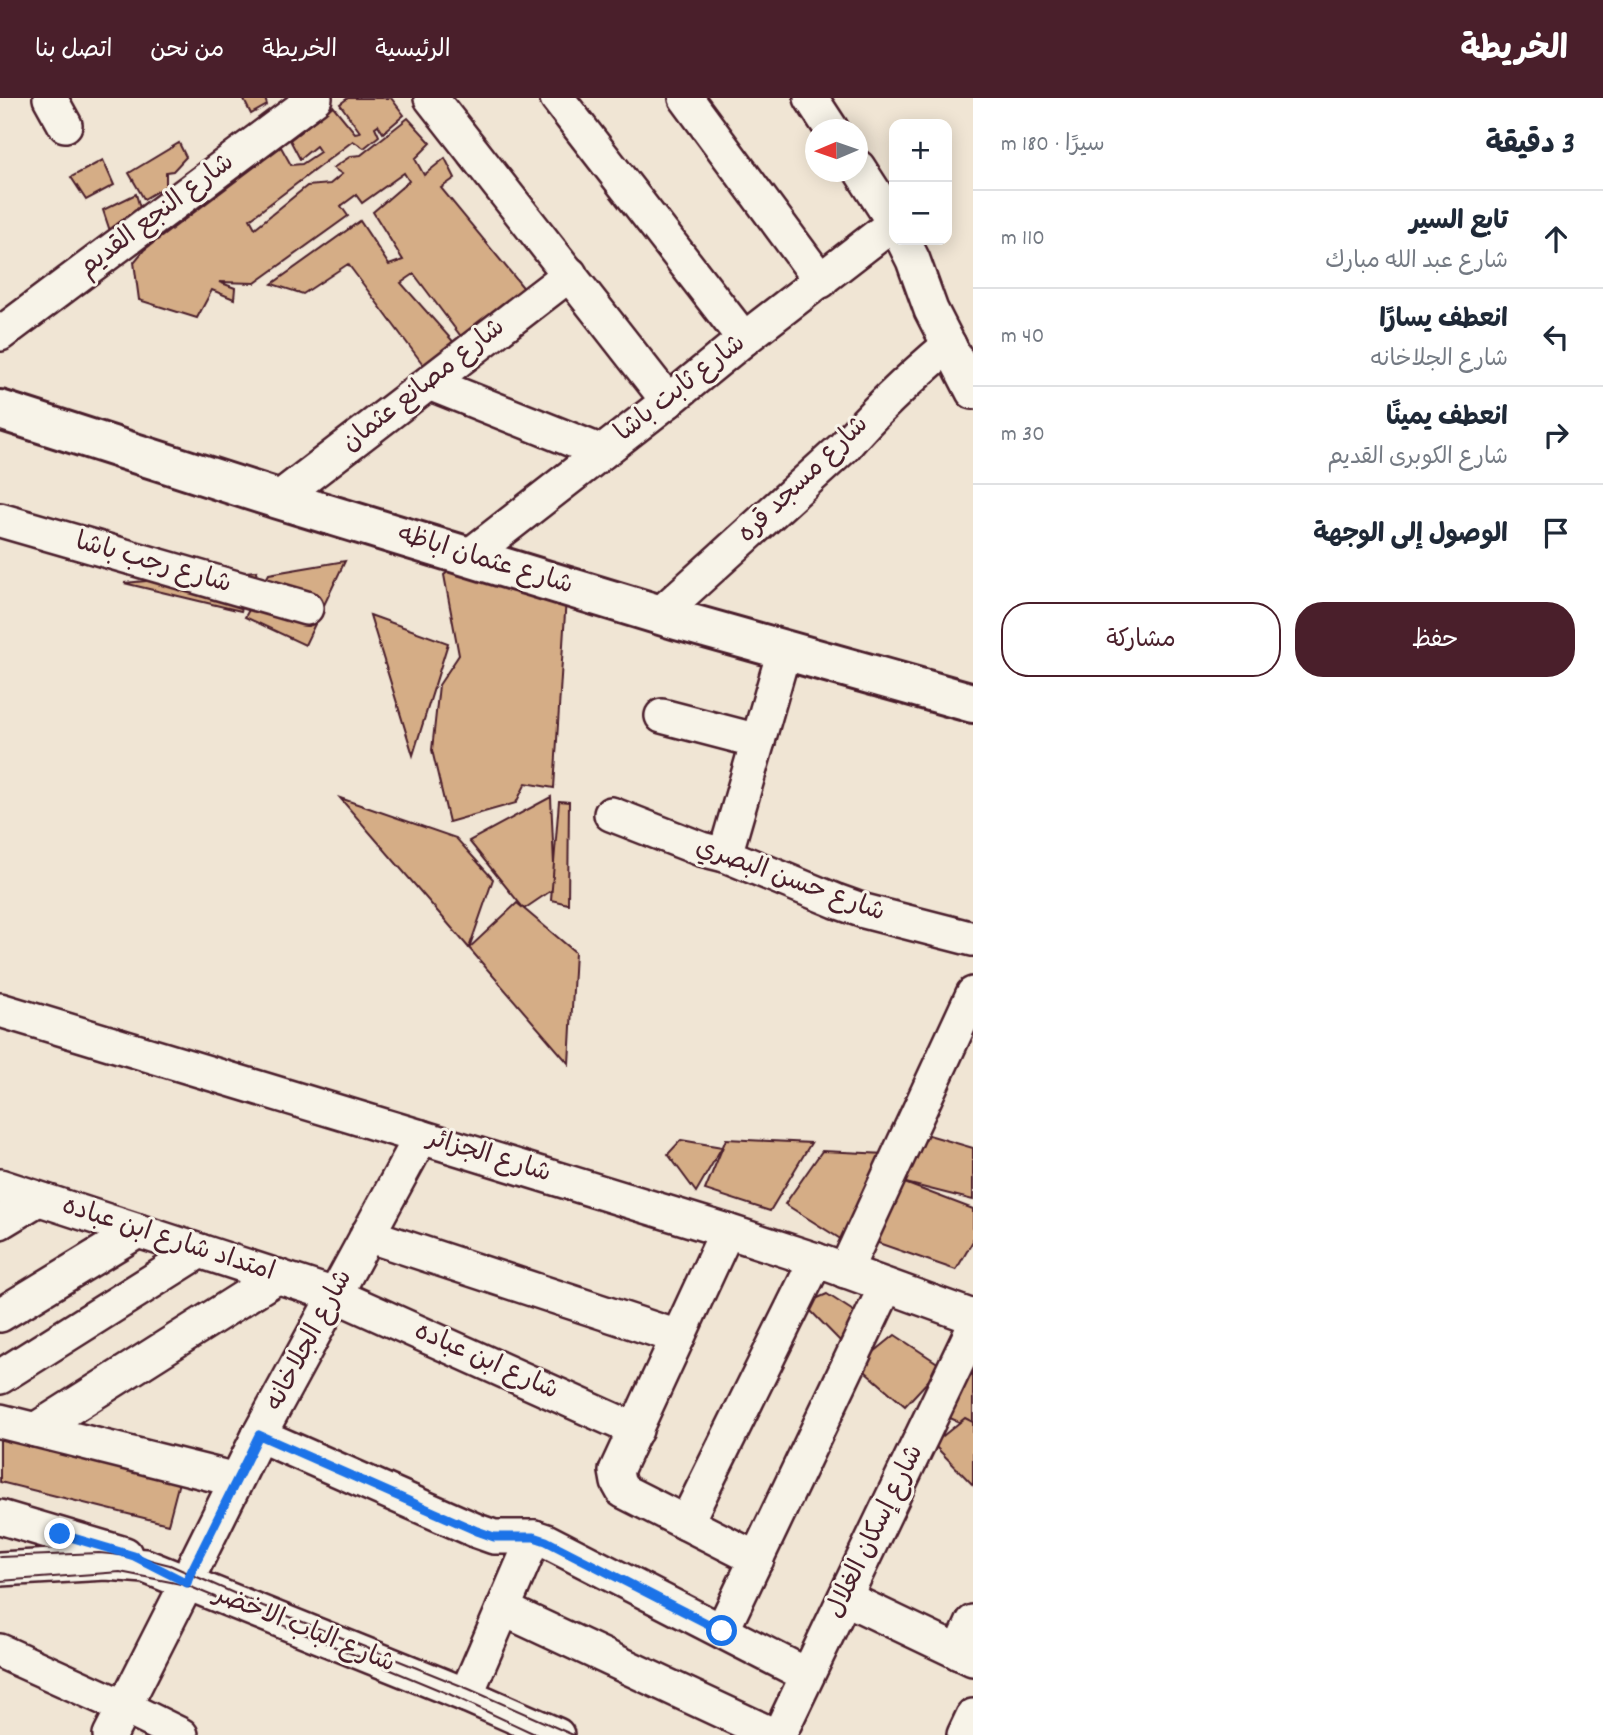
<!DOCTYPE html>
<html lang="ar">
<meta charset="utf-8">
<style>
:root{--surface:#fff;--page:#f2f2f3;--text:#1f2937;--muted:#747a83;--line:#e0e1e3;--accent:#4a1f2b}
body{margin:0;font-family:Dekko,"Playpen Sans Arabic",sans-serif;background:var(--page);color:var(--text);direction:rtl}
.controls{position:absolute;right:21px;top:21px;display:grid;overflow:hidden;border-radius:14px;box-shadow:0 4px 18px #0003}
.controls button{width:63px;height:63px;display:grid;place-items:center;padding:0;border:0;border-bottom:2px solid var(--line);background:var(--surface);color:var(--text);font:35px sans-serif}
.compass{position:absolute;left:805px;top:21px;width:63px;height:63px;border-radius:50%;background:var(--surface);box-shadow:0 4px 18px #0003;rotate:268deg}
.stop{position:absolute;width:21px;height:21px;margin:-16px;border:5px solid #1a73e8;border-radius:50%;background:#fff}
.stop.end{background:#1a73e8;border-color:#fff;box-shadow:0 2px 7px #0008}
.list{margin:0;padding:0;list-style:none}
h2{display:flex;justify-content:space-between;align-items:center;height:91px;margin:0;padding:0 28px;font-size:30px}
h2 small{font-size:23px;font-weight:400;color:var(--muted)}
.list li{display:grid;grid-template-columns:46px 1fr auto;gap:21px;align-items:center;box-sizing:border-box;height:98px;padding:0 28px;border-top:2px solid var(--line)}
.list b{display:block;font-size:26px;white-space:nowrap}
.list p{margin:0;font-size:23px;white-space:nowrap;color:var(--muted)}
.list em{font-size:23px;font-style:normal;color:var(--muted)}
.actions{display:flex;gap:14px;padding:21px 28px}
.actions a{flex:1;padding:16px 0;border:2px solid var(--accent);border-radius:28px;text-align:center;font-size:24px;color:var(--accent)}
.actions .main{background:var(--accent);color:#fff}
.icon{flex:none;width:38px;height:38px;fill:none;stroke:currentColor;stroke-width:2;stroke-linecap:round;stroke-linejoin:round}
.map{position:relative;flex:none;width:973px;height:1637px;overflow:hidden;direction:ltr}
header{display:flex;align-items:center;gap:42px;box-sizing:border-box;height:98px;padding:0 35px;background:var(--accent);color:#fff}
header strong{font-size:33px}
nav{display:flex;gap:38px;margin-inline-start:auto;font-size:24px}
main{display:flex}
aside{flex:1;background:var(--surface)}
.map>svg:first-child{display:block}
</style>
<header>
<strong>الخريطة</strong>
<nav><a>الرئيسية</a><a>الخريطة</a><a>من نحن</a><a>اتصل بنا</a></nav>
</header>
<main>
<aside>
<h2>3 دقيقة<small>سيرًا · 180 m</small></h2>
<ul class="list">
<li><svg class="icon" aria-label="ahead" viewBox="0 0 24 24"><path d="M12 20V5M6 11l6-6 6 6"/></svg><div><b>تابع السير</b><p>شارع عبد الله مبارك</p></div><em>110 m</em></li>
<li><svg class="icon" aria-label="left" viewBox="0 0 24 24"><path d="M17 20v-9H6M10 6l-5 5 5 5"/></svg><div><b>انعطف يسارًا</b><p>شارع الجلاخانه</p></div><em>40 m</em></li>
<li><svg class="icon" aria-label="right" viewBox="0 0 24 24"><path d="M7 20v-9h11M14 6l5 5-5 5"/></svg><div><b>انعطف يمينًا</b><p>شارع الكوبرى القديم</p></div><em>30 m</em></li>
<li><svg class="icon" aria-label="arrive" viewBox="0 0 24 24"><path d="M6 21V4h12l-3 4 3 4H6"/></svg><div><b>الوصول إلى الوجهة</b></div></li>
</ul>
<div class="actions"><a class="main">حفظ</a><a>مشاركة</a></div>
</aside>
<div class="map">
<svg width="973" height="1637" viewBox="0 0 973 1637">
<rect width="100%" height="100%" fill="#f0e5d4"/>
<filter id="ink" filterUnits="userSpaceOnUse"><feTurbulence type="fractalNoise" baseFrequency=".0143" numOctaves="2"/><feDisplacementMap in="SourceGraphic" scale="14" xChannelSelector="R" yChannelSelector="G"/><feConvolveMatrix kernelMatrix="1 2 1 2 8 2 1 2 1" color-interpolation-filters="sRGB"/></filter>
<g filter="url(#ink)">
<g fill="#d5ad86" stroke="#4a1f2b" stroke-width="2">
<path d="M243,0H265L267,7L251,16Z"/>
<path d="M348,0H391L404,17L383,35L378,27L375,29L379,38L364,50L353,43L250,121L255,130L307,88L330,86L342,76L333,70L351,58L361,57L408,20L431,45L415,61L424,77L445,60L455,80L441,90L526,193L466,245L414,176L401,185L458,249L425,269L348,166L303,196L272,186L360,123L389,167L403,162L373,114L409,83L404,75L362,105L356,97L341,108L348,118L255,185L219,184L235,190L234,201L212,192L197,220L139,202L134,164L144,152L281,49L291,67L302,66L320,54L316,48L300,61L290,42L333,8L355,35L360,34L340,6Z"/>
<path d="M179,45L186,59L173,73L166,74V88L144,101L129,75Z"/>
<path d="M103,62L114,87L86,102L71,79Z"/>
<path d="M136,96L142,117L110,133L103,112Z"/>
<path d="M469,458L566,499L554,690L526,685L516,705L449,724L432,652L439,587L459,557L444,477Z"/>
<path d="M345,463L305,547L245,519L269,476Z"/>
<path d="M257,473L241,513L124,485Z"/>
<path d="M370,517L448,545L413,657Z"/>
<path d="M551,699L555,790L524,811L469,743Z"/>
<path d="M340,700L456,740L493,781L469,850Z"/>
<path d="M559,703L569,704L568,806L551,802Z"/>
<path d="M517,805L575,854L569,966L469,850Z"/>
<path d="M922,1035L973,1050V1102L902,1084Z"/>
<path d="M726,1041L811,1045L770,1113L705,1092Z"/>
<path d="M681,1042L722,1049L696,1094L668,1056Z"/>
<path d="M822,1053L886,1056L847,1145L785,1106Z"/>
<path d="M902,1084L973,1111V1143L956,1172L861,1139Z"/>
<path d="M827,1196L864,1220L843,1246L804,1206Z"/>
<path d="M895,1237L942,1268L905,1308L858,1267Z"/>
<path d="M973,1269V1330L943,1317Z"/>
<path d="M965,1320L973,1324V1387L933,1346Z"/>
<path d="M0,1340L179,1384L168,1426L0,1384Z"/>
</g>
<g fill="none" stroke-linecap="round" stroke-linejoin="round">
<g stroke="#4a1f2b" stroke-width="38">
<g id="minor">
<path d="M50,0L65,27"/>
<path d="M431,0L668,303"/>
<path d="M557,0L744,241"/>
<path d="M686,0L821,183"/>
<path d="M811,0L832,32"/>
<path d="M903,142L913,162L931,212L973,294"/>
<path d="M0,236L315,0"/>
<path d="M429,285L602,354"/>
<path d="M278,401L570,176"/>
<path d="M0,422L306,510"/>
<path d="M469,458L668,303L744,241L894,125L858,69"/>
<path d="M659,517L844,349C876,311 911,279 949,247"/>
<path d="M662,618L758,643"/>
<path d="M611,716L701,751L725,757L836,803L864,813L973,841"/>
<path d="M725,757L784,553"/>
<path d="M0,912L421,1039L727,1133L816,1162L973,1219"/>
<path d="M0,1088L335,1197L636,1332"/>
<path d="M0,1124L38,1101"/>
<path d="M727,1133L616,1373L618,1384L623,1393L757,1461"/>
<path d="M367,1137L678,1239"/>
<path d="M845,1173L973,896"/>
<path d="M0,1217L138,1133"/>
<path d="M0,1279L200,1153"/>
<path d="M0,1323L236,1382"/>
<path d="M35,1332L278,1178"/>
<path d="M259,1337L477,1433L494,1439H534L546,1443L807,1577"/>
<path d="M0,1419L125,1456"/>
<path d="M686,1425L816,1162"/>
<path d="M0,1471L106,1465L145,1468L466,1597L557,1637"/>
<path d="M845,1500L973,1561"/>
<path d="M503,1511L773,1637"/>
<path d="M722,1533L886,1188"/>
<path d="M0,1553L124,1609L181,1637"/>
<path d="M959,1555L973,1524"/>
<path d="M466,1597L534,1439"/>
<path d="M110,1637L187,1485L190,1476L259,1337L421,1039"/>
<path d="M779,1637L973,1231"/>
<path d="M964,1637L973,1618"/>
</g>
</g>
<g stroke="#4a1f2b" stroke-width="44">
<path id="major" d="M0,312L278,401L677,522L973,605"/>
</g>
<use href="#minor" stroke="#f7f3e8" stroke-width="33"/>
<use href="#major" stroke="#f7f3e8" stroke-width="38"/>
<g stroke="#4a1f2b" stroke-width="2">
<path d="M0,1459L99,1455L134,1458L170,1467L263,1508L469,1591L573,1637"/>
<path d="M0,1483L120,1474L186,1487L449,1596L537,1637"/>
</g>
</g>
</g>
<g fill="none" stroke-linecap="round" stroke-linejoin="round" filter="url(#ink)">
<path stroke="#1a73e8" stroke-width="9" d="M60,1436L134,1458L187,1485L190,1476L259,1337L477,1433L494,1439H534L546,1443L722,1533"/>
</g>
<g text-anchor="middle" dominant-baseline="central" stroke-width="6" stroke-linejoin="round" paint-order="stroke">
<g font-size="26" fill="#4a1f2b" stroke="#f7f3e8">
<text transform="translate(157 118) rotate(-37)">شارع النجع القديم</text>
<text transform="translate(424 288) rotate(-38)">شارع مصانع عثمان</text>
<text transform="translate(681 291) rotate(-38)">شارع ثابت باشا</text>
<text transform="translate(804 382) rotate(-44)">شارع مسجد قره</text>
<text transform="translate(485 463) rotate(17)">شارع عثمان اباظه</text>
<text transform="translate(153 466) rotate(16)">شارع رجب باشا</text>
<text transform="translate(790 783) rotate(20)">شارع حسن البصري</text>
<text transform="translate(489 1059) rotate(17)">شارع الجزائر</text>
<text transform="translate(168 1142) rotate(18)">امتداد شارع ابن عباده</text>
<text transform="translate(310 1243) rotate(-62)">شارع الجلاخانه</text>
<text transform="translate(486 1264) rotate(24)">شارع ابن عباده</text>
<text transform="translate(876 1434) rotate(-64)">شارع إسكان الغلال</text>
<text transform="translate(304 1532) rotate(22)">شارع الباب الاخضر</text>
</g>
</g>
</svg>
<div class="controls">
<button>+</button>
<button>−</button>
</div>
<svg class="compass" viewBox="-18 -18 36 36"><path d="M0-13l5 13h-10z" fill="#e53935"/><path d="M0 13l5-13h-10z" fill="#747a83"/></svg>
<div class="stop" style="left:722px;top:1533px"></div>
<div class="stop end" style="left:60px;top:1436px"></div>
</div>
</main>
